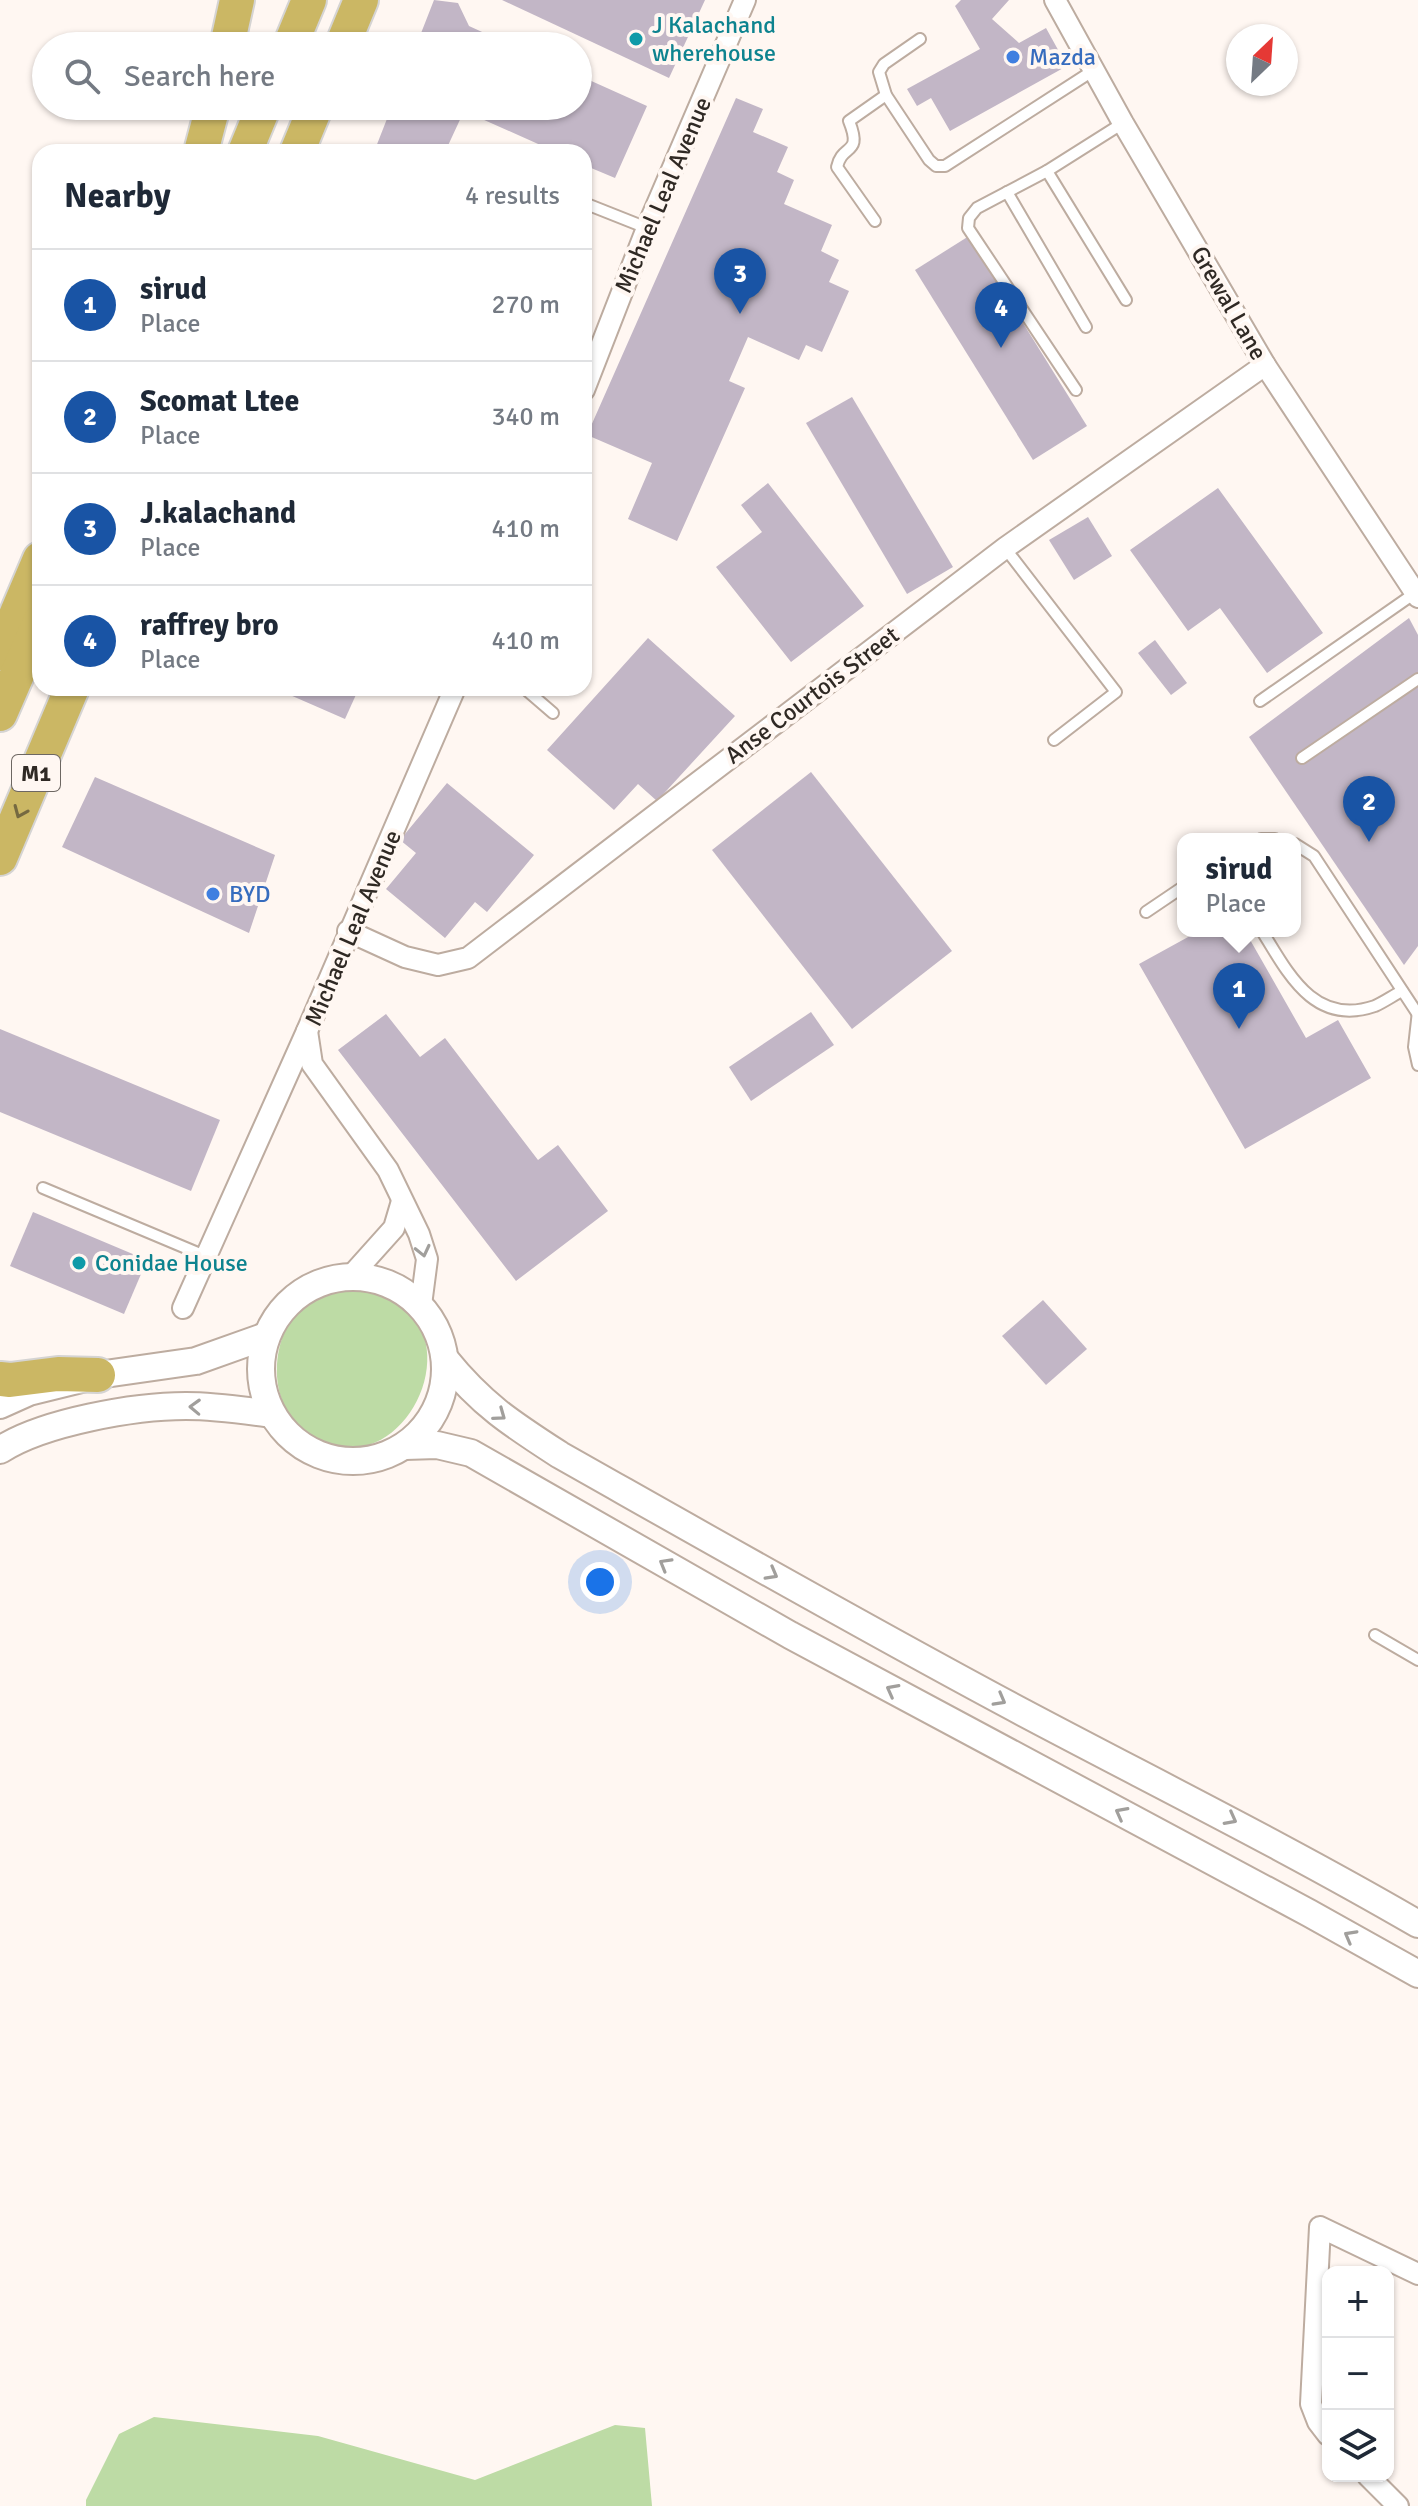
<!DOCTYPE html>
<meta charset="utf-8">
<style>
:root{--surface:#fff;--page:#f2f2f3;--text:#1f2937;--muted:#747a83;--line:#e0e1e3;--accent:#1954a5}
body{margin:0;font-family:Signika,sans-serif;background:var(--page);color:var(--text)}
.controls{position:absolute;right:24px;bottom:24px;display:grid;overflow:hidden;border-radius:16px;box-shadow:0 2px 6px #0004}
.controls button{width:72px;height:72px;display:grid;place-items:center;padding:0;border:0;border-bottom:2px solid var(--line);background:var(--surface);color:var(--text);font:40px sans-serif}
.compass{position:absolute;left:1226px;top:24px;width:72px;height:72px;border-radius:50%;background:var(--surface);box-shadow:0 2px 6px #0004;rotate:25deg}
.you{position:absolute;left:600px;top:1582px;width:28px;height:28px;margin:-20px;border:6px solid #fff;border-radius:50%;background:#1a73e8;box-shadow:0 0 0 12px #1a73e833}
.badge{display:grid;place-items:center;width:52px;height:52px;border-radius:50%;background:var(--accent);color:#fff;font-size:26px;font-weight:700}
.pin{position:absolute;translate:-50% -66px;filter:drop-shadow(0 2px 4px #0008)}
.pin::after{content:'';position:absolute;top:42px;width:28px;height:24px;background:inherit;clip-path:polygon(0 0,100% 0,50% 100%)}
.popup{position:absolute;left:1177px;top:833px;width:124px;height:104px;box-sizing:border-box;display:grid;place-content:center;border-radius:16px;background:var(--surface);filter:drop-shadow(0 2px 6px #0005);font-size:26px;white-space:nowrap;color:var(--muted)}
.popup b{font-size:30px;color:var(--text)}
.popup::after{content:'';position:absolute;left:50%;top:100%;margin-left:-16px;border:16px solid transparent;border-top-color:var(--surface)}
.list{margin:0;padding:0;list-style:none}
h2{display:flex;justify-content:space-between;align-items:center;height:104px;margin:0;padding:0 32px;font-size:34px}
h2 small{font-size:26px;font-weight:400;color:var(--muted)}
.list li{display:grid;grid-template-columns:52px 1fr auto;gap:24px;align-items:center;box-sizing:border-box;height:112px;padding:0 32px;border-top:2px solid var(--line)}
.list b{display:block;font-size:30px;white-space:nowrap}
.list p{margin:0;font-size:26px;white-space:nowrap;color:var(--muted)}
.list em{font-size:26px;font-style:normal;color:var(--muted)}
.icon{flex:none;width:44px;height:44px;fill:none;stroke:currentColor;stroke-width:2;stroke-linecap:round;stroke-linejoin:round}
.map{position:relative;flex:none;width:1418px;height:2506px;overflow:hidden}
.search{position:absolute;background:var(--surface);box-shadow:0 2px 6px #0004;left:32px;top:32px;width:560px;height:88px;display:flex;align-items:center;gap:20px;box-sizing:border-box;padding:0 28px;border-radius:44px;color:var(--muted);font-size:30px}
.panel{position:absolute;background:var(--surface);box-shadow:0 2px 6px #0004;left:32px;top:144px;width:560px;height:552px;border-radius:24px}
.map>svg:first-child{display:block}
</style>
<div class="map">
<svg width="1418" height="2506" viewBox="0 0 1418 2506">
<rect width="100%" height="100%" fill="#fff7f2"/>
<g fill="#bddba5">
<path d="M348,1287C357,1288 369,1287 378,1290C490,1333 389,1513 297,1423C267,1395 272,1332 303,1307C317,1296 331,1292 348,1287Z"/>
<path d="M154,2417L318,2436L475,2480L615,2425L645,2428L652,2506H86V2500L119,2434Z"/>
</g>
<g fill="#c2b6c6">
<path d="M434,0L458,3L469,26L513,46H416Z"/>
<path d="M502,0H705L669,78Z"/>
<path d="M961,0H1009L992,19L1019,43L1046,28L1067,66L950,131L931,98L917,106L907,89L980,49L955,6Z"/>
<path d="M578,75L647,106L615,178L584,165V152H556L464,111L445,152H374L392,106H578Z"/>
<path d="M736,98L763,109L753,132L788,147L777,172L794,180L784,204L832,225L821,251L839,260L829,282L849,291L822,352L806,345L799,360L748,337L729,381L745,388L677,541L628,519L652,463L587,435Z"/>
<path d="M969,236L1087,426L1033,460L915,270Z"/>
<path d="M852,397L953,567L907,594L806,423Z"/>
<path d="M768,483L864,606L791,662L716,567L762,532L741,505Z"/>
<path d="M1218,488L1323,633L1267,673L1220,608L1188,631L1130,550Z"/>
<path d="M1088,517L1112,556L1074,580L1049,540Z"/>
<path d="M1409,618L1418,635V946L1404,965L1249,737Z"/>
<path d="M648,638L735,716L657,801L638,784L614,810L547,750Z"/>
<path d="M1155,640L1187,683L1171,695L1138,653Z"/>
<path d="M274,688H359L345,719Z"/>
<path d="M811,772L952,951L852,1029L712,850Z"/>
<path d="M95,777L275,855L249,933L62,847Z"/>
<path d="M447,783L534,855L487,912L475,902L445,938L386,889L416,853L400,840Z"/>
<path d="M1199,931H1245L1306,1038L1338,1020L1371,1078L1245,1149L1139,964Z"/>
<path d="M811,1012L834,1045L751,1101L729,1067Z"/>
<path d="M386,1014L420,1057L445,1038L538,1160L558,1145L608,1211L516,1281L338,1050Z"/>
<path d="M0,1029L220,1120L191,1191L0,1112Z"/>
<path d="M33,1212L147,1260L124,1314L10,1266Z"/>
<path d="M1043,1300L1087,1349L1046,1385L1002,1336Z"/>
</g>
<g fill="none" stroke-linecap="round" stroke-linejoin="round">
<g stroke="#bdaca0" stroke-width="14">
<g id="service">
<path d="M920,39L884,64L879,72L886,95L929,160L936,166H945L1094,70"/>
<path d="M1047,171L1126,300"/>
<path d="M1007,192L1086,327"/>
<path d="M584,203L647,228"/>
<path d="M875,221L837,167C842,143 863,156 849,121L886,95"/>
<path d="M1076,390L968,228L969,218L977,208L1047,171L1123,123"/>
<path d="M1005,548L1116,692L1054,740"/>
<path d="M524,688L553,713"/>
<path d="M1260,701L1415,593"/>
<path d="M1302,758L1418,679"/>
<path d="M1261,839H1275"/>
<path d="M1295,844L1314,856L1417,1013"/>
<path d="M1146,912L1183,887"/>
<path d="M1262,931C1288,973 1314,1027 1375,1006C1384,1002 1394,995 1402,991"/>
<path d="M1418,1011L1414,1047L1418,1065"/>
<path d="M43,1188L205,1256"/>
<path d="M1375,1635L1418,1660"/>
</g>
</g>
<g stroke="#bdaca0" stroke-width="24">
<g id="minor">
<path d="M1055,0L1123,123L1265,365L1418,597"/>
<path d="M584,390L647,228L745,0"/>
<path d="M348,931L405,957L438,965L468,958L1005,548L1265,365"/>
<path d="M307,1031L312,1064L388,1170L419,1234L427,1259L421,1305"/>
<path d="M351,1276L394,1228L402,1201"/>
<path d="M183,1308L307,1031L455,688"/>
<path d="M1328,2435L1318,2422L1311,2404L1320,2227L1418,2274"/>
<path d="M1368,2476L1398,2506"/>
</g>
</g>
<g stroke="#bdaca0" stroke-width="30">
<g id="tertiary">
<circle cx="353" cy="1369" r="92"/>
<path d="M445,1359C482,1405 512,1424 560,1455C714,1542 868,1630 1024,1713C1156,1783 1289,1849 1418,1924"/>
<path d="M0,1405L29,1392L98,1375L196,1361L266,1336"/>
<path d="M405,1446L437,1445L471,1453L790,1635L1309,1913L1418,1974"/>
<path d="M0,1450C43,1422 135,1406 186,1406C215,1406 243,1410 272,1414"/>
</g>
</g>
<g stroke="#d5d4d3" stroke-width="38">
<g id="trunk">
<path d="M227,46L237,0"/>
<path d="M290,46L309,0"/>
<path d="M342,46L361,0"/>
<path d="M201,152L213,106"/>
<path d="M245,152L264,106"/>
<path d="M297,152L316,106"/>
<path d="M0,653L40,559"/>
<path d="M0,714L40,622"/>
<path d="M0,858L72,688"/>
<path d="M0,1379L10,1380L58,1374L98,1375"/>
</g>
</g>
<use href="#service" stroke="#fff" stroke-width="10"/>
<use href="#minor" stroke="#fff" stroke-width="20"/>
<use href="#tertiary" stroke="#fff" stroke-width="26"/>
<use href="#trunk" stroke="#cbb764" stroke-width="34"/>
</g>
<defs><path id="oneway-chevron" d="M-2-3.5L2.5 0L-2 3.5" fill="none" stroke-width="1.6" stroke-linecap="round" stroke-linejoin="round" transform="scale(2)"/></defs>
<use stroke="#756941" href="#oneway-chevron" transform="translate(20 812) rotate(113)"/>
<g stroke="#a19f9c">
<use href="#oneway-chevron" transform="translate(423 1251) rotate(77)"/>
<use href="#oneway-chevron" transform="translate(195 1407) rotate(-178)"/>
<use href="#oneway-chevron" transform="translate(500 1415) rotate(36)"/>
<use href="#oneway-chevron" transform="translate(665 1564) rotate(-150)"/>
<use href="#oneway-chevron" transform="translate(772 1574) rotate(29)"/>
<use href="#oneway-chevron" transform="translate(892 1690) rotate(-152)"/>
<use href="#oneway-chevron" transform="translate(1000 1700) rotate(29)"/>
<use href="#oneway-chevron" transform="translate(1121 1813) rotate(-152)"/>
<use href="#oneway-chevron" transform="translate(1231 1819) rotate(28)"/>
<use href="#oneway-chevron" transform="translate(1350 1936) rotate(-151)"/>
</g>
<g fill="#0f9aa8" stroke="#fff7f2" stroke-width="3">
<circle cx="636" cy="39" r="8"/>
<circle cx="79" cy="1263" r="8"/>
</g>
<g fill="#3f7fe0" stroke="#fff7f2" stroke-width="3">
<circle cx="1013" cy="57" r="8"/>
<circle cx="213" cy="894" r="8"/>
</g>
<g text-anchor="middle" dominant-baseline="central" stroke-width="8" stroke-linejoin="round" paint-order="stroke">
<rect fill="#fff7f2" stroke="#6d6762" stroke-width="2" x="12" y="755" width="48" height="36" rx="6"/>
<g font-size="22" font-weight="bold" fill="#2f2924">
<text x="36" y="773">M1</text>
</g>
<g font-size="24" fill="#0d838f" stroke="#fff7f2" text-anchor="start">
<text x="652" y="25">J Kalachand<tspan x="652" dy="28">wherehouse</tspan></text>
<text x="95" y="1263">Conidae House</text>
</g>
<g font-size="24" fill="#366cbe" stroke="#fff7f2" text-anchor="start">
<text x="1029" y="57">Mazda</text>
<text x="229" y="894">BYD</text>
</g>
<g font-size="24" fill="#2f2924" stroke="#fff7f2">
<text transform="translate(663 195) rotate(-67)">Michael Leal Avenue</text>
<text transform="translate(1229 303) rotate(60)">Grewal Lane</text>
<text transform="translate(812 695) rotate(-37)">Anse Courtois Street</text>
<text transform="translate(353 928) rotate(-67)">Michael Leal Avenue</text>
</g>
</g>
</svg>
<div class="controls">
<button>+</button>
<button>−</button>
<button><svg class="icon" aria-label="layers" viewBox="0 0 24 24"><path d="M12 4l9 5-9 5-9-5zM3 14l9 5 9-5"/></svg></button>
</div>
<svg class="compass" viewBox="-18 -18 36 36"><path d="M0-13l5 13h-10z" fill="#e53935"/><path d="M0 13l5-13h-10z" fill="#747a83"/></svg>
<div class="you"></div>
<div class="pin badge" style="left:1239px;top:1029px">1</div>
<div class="popup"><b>sirud</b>Place</div>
<div class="pin badge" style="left:1369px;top:842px">2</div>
<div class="pin badge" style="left:740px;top:314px">3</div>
<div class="pin badge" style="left:1001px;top:348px">4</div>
<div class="search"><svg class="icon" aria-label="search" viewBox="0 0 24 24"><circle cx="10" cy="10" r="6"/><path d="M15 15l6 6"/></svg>Search here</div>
<section class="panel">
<h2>Nearby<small>4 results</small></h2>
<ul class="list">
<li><span class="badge">1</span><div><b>sirud</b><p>Place</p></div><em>270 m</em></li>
<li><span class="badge">2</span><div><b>Scomat Ltee</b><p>Place</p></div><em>340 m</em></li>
<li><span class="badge">3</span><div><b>J.kalachand</b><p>Place</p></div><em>410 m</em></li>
<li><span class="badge">4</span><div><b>raffrey bro</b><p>Place</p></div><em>410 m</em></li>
</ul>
</section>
</div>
